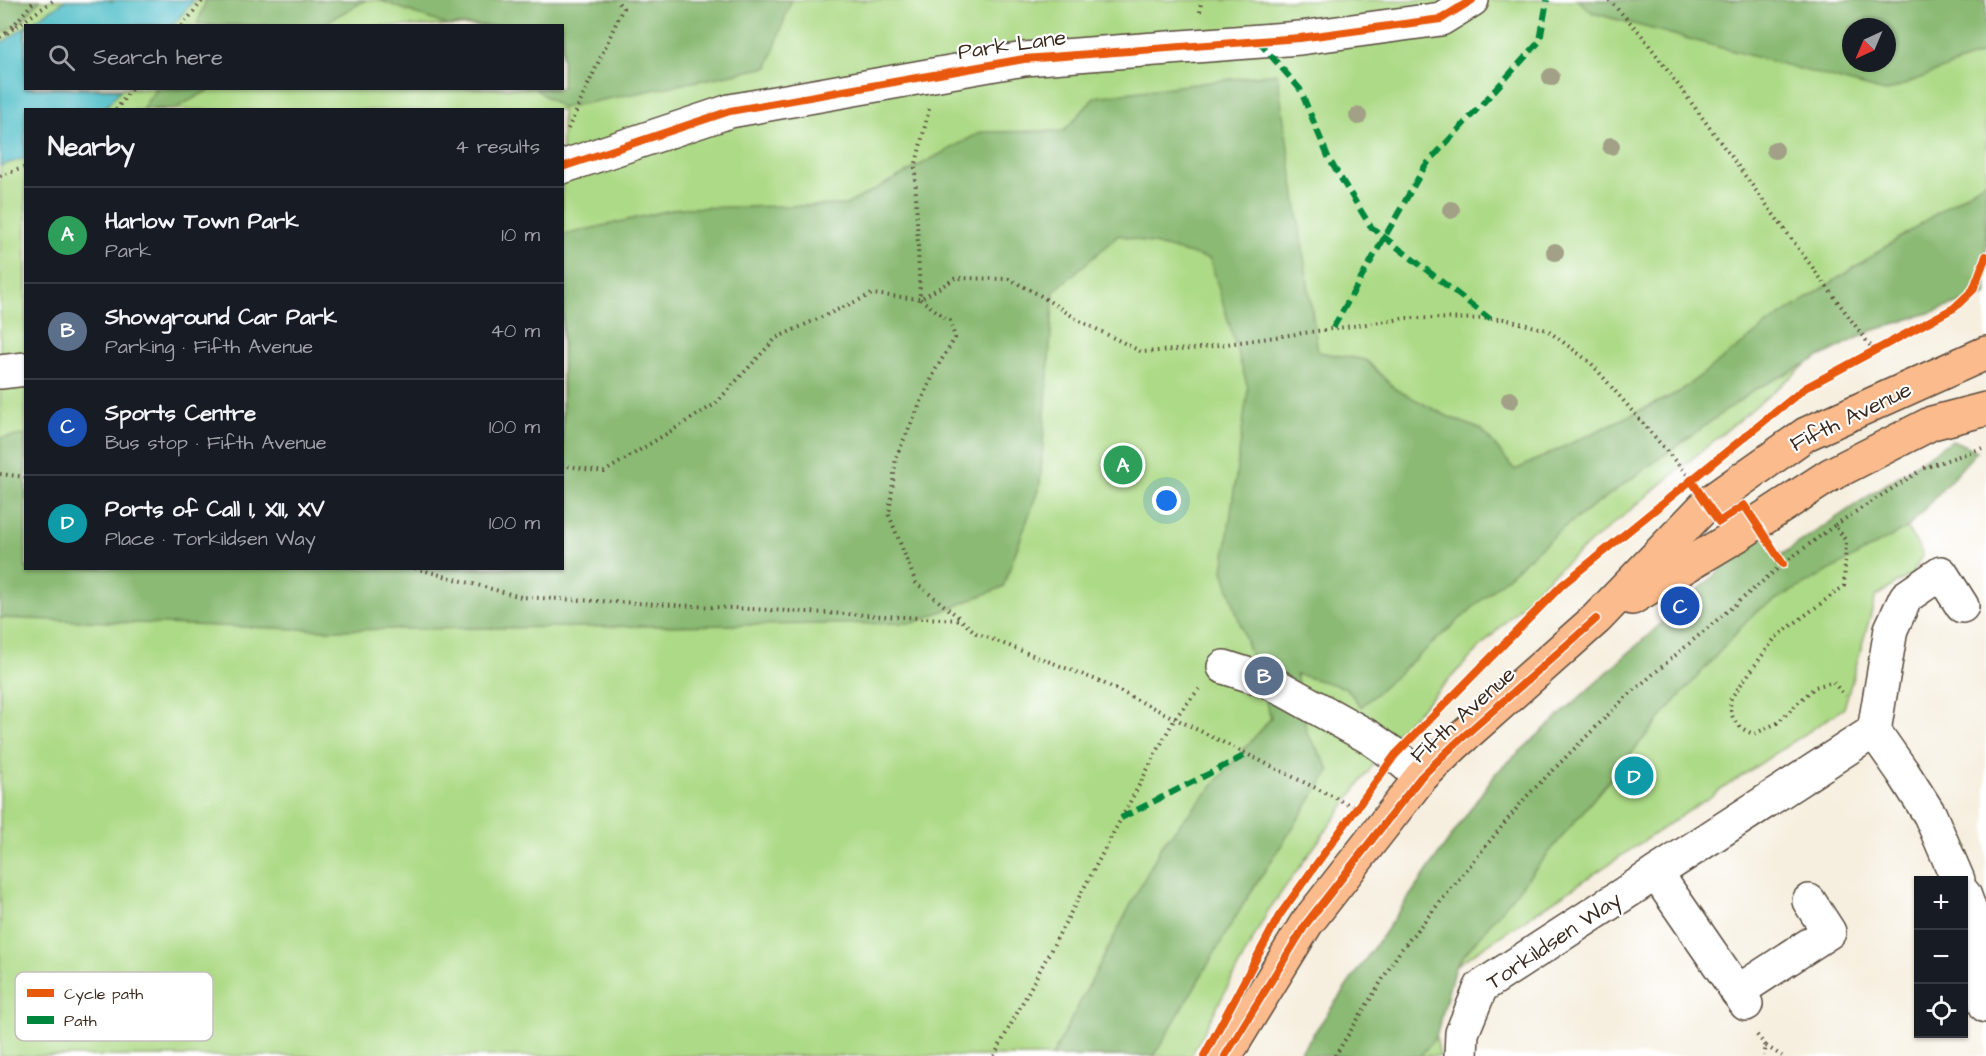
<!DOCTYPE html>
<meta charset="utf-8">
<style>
:root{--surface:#171b24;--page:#242831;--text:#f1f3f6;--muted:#9ea1a6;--line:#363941;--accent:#d93025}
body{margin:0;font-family:"Architects Daughter",sans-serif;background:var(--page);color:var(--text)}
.controls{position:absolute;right:18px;bottom:18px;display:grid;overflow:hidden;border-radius:0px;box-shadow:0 2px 4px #0004}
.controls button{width:54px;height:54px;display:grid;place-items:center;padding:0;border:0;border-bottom:2px solid var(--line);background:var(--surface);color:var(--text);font:30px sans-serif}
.compass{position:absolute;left:1842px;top:18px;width:54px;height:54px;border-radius:50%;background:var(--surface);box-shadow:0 2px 4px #0004;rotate:224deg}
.you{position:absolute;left:1167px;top:501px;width:21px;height:21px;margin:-15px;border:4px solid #fff;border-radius:50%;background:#1a73e8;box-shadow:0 0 0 9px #1a73e833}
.badge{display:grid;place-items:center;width:39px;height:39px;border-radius:50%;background:var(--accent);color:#fff;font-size:20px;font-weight:700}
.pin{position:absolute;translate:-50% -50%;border:3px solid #fff;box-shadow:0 2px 6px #0006}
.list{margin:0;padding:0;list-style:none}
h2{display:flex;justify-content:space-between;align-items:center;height:78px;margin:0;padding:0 24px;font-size:26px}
h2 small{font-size:20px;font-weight:400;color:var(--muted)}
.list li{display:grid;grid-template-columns:39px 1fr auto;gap:18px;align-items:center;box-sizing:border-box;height:96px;padding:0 24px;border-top:2px solid var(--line)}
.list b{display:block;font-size:22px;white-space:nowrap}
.list p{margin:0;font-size:20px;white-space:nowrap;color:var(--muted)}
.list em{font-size:20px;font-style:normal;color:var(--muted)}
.icon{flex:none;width:33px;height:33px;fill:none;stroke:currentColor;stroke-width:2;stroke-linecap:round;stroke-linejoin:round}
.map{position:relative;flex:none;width:1986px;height:1056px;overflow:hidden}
.search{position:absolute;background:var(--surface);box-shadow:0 2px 4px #0004;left:24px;top:24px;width:540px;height:66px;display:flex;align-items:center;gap:15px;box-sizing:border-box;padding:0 21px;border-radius:0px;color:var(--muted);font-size:22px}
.panel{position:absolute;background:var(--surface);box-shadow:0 2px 4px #0004;left:24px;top:108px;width:540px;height:462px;border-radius:0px}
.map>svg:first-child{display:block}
</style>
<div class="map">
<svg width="1986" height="1056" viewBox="0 0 1986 1056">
<rect width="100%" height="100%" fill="#fff"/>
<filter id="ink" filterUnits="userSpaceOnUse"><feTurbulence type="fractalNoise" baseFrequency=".0167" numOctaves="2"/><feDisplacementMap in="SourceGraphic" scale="12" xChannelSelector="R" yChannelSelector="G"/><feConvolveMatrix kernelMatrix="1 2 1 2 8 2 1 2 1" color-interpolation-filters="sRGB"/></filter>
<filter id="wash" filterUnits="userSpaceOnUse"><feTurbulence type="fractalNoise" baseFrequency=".008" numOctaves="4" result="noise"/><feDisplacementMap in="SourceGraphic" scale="24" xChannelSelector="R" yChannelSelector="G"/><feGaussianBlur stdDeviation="1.35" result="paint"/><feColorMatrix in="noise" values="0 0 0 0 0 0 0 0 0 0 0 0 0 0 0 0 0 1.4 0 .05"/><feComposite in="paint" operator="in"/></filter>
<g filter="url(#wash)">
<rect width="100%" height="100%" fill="#f6efdf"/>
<g fill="#adda86" stroke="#748252" stroke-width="1.5" fill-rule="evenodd">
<path d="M0,0H1986V295L1871,331L1809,362L1549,577L1394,736L1268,911L1191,1056H0ZM26,26H562V88H26ZM1851,27H1887V63H1851ZM26,110H562V568H26Z"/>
<path d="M1952,440L1977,451L1907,528L1923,554L1912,574L1876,596L1844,708L1455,966L1436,1037L1440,1056H1298L1495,774L1781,555Z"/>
</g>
<g fill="#8aba73" stroke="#627248" stroke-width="1.5" fill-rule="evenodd">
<path d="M0,0H40L19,24L0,34Z"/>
<path d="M206,0H366L321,25H197Z"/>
<path d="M379,0H791L768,67L562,108L535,89L562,88V26L446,25Z"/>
<path d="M1578,0H1986V52L1885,92L1593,13ZM1851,27H1887V63H1851Z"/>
<path d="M1277,73L1318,352L1366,360L1395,389L1449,417L1482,430L1515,470L1679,392L1771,322L1986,181V295L1871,331L1756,389L1559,531L1361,707L1346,688L1296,674L1307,733L1330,770L1244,903L1154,1056H1052L1162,845L1271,718L1223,571L1248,388L1210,259L1119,235L1054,291L1040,485L1003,587L913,623L327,630L0,618V438L25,435L26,568H562L563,235L679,208L846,205L981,132L1064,131L1095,97Z"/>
<path d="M156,89V88L211,89L174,109H142Z"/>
<path d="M1952,440L1977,451L1907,528L1756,611L1663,715L1455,966L1436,1037L1420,1056H1298L1495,774L1761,533L1781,555Z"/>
</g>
<g fill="#52bfc9" stroke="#467474" stroke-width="1.5">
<path d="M66,0H109L112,2L114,0H194L173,25H28Z"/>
<path d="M25,27L26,88L121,89L104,109L26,110L25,158L0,166V44Z"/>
</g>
</g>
<g filter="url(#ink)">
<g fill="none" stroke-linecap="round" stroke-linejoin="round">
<g stroke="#57483b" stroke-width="36">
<g id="minor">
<path d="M562,167L730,111L1024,59L1300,38L1441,19L1472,0"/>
<path d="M0,372L26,369"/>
<path d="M1224,667L1268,681L1369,737L1395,755L1421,777"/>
<path d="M1874,731L1891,629L1906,597L1941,573L1962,606"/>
<path d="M1656,873L1746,1004"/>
<path d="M1964,894C1978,929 1982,968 1986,1006"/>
<path d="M1737,992L1829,932L1809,901"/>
<path d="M1461,1056L1462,1033L1481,987L1874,731L1902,771L1930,815L1958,880"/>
</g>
</g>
<g stroke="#57483b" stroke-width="36">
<g id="major">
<path d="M1632,598L1741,533L1830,475L1932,423L1986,409"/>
<path d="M1225,1056L1306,924L1421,777L1454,745L1596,619L1707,504L1806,434L1986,353"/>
</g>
</g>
<g stroke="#57483b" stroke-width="4" stroke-dasharray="1.5 4.5" stroke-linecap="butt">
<path d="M1609,0L1640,33L1874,351"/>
<path d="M1200,12L1201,0"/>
<path d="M182,26L203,0"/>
<path d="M12,27L35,0"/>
<path d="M7,33L54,0"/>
<path d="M0,37L7,32"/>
<path d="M929,109L915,168L920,299L950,321L955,338L936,369L896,457L889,515L916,583L961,619"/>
<path d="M116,110L132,88"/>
<path d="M568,129L623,8L616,0"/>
<path d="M0,176L26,167"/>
<path d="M562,465L604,472L715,404L776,338L872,294L920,299L956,278L1009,279L1038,294L1080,321L1142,352L1192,349L1408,318L1504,319L1547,330L1591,363L1689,477"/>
<path d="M1924,468L1982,448"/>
<path d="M0,474L26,477"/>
<path d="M1835,525L1918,472"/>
<path d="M415,568L521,597L961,620L976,633L1099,681L1356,808"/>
<path d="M1757,1035L1766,1046L1764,1056"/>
<path d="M1766,1046L1782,1056"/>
<path d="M994,1056L1175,718L1199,689"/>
<path d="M1335,1056L1400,951L1526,797L1625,698L1783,564L1835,525L1846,541L1844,586L1775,638L1731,698C1728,716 1736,728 1754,734L1777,723L1815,687L1833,682L1845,696"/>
</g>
<use href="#minor" stroke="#fff" stroke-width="33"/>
<use href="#major" stroke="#fbbb8c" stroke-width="33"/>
<g stroke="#00873e" stroke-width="6" stroke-dasharray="12 6" stroke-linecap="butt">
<path d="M1258,41L1300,89L1329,159L1371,227L1490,319"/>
<path d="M1333,328L1425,166L1540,41L1547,0"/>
<path d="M1121,818L1248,754"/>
</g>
<g stroke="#fff" stroke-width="11">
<g id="cycleway">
<path d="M562,167L730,111L1024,59L1300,38L1441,19L1472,0"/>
<path d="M1691,480L1719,522L1744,505L1783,564"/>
<path d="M1204,1056L1279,916L1395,755L1562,585L1805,388L1954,308L1973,290L1986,256"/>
<path d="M1225,1056L1306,924L1421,777L1454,745L1596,619"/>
</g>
</g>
<use href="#cycleway" stroke="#e8590c" stroke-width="8"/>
</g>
<g fill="#a2a086">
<circle cx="1551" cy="77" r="9"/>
<circle cx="1358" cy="116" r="9"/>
<circle cx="1611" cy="146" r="9"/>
<circle cx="1775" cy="150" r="9"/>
<circle cx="1451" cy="210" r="9"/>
<circle cx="1555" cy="252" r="9"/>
<circle cx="1510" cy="400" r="9"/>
</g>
</g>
<g text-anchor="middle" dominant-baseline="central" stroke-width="4.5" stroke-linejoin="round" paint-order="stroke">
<g font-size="22" fill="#3b2a1e" stroke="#fff">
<text transform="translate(1012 45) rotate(-8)">Park Lane</text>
<text transform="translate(1851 417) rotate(-26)">Fifth Avenue</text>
<text transform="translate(1463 715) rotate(-42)">Fifth Avenue</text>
<text transform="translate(1554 941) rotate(-34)">Torkildsen Way</text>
</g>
</g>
<rect x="15" y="972" width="198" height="69" rx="9" fill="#fff" stroke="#c4bfbc" stroke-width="1.5"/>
<rect x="27" y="989" width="27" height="8" fill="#e8590c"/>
<rect x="27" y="1016" width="27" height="8" fill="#00873e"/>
<g font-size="16" fill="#3b2a1e">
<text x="64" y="999">Cycle path</text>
<text x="64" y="1026">Path</text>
</g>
</svg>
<div class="controls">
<button>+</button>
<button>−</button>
<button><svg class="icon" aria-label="locate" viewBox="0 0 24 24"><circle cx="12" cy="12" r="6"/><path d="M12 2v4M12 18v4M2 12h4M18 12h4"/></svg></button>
</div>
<svg class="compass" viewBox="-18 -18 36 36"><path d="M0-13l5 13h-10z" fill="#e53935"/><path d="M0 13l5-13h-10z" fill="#9ea1a6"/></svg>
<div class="you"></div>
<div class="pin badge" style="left:1123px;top:465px;background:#2e9e5b">A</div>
<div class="pin badge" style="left:1264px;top:676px;background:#5c6f8a">B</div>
<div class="pin badge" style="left:1680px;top:606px;background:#1a4fb4">C</div>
<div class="pin badge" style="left:1634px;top:776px;background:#0f9aa8">D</div>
<div class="search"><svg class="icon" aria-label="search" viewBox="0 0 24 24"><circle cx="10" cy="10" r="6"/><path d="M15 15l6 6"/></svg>Search here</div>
<section class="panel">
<h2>Nearby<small>4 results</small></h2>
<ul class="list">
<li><span class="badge" style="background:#2e9e5b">A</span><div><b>Harlow Town Park</b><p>Park</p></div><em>10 m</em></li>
<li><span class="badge" style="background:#5c6f8a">B</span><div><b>Showground Car Park</b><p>Parking · Fifth Avenue</p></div><em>40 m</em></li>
<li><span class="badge" style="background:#1a4fb4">C</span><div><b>Sports Centre</b><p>Bus stop · Fifth Avenue</p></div><em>100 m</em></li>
<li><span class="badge" style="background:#0f9aa8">D</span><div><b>Ports of Call I, XII, XV</b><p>Place · Torkildsen Way</p></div><em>100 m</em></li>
</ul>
</section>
</div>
